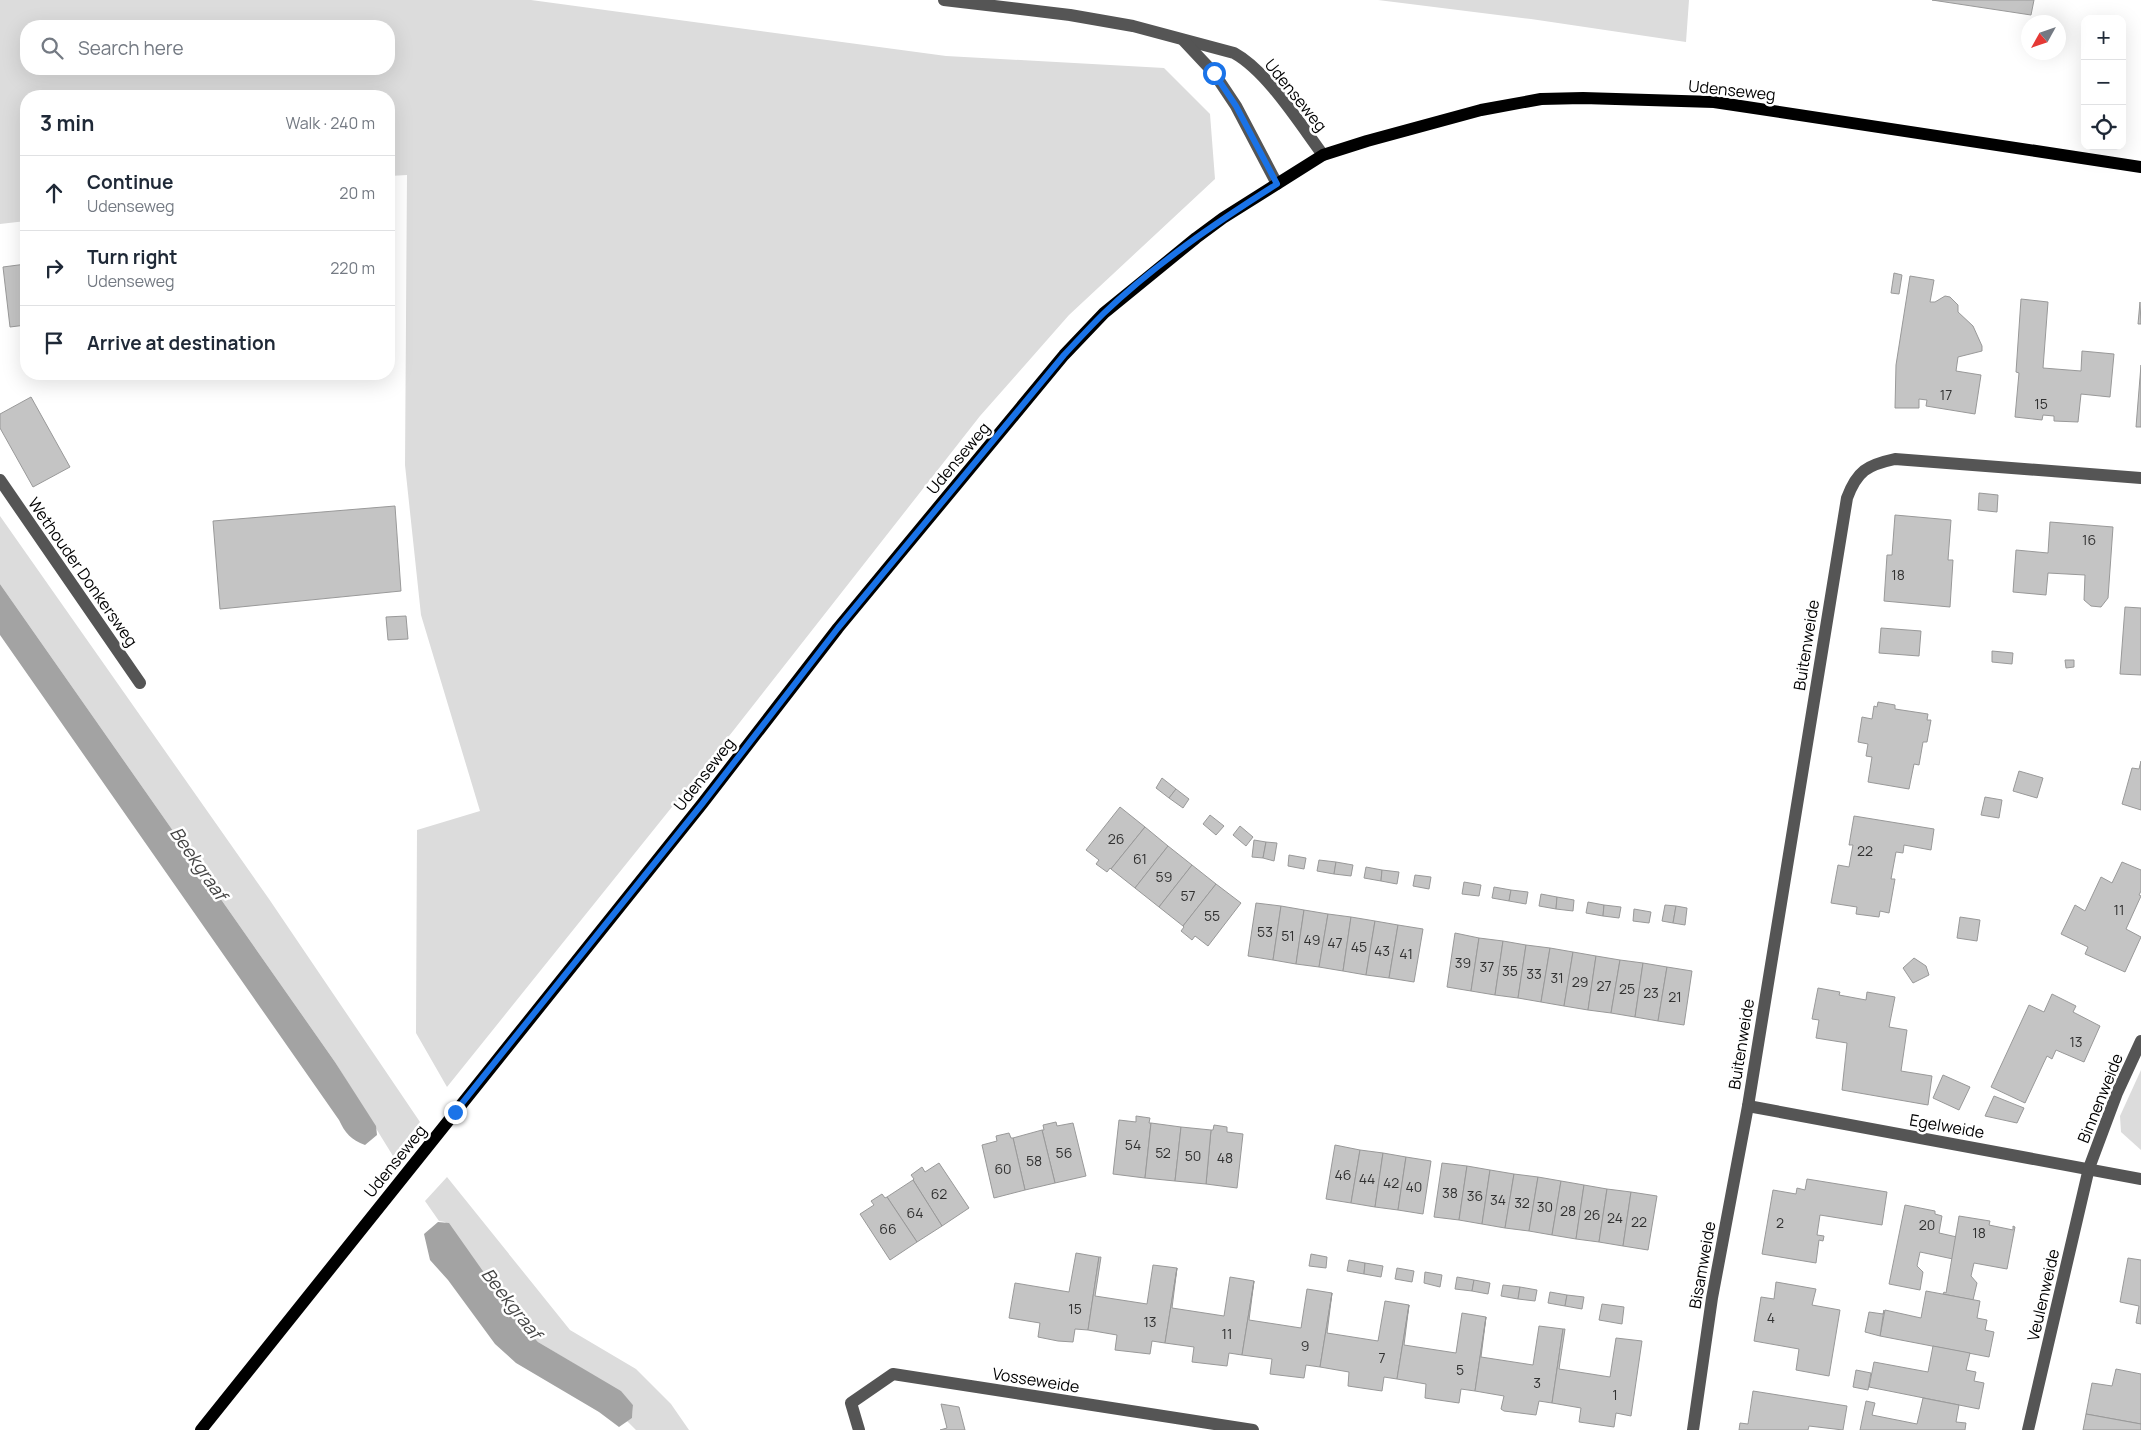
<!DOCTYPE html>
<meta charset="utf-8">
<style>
:root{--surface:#fff;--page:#f2f2f3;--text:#1f2937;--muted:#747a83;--line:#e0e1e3}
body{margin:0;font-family:Manrope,sans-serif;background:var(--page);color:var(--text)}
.controls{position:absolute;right:15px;top:15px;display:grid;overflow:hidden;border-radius:10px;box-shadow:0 5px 20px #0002}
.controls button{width:45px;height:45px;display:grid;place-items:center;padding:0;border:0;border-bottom:1px solid var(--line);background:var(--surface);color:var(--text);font:25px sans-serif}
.compass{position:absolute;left:2021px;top:15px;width:45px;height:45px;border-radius:50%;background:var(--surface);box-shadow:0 5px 20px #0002;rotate:230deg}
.stop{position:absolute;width:15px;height:15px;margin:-11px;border:4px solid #1a73e8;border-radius:50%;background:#fff}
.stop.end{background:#1a73e8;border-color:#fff;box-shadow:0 1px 5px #0008}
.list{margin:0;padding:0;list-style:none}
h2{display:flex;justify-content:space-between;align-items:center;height:65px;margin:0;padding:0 20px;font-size:21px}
h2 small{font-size:16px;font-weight:400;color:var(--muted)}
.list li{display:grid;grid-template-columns:32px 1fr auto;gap:15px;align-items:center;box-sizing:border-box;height:75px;padding:0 20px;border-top:1px solid var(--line)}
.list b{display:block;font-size:19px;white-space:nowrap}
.list p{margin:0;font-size:16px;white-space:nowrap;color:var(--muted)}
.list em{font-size:16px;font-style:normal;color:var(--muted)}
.icon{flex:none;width:28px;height:28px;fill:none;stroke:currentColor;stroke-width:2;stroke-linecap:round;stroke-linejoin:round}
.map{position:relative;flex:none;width:2141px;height:1430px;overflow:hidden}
.search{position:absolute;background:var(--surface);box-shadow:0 5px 20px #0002;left:20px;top:20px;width:375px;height:55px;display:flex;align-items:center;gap:12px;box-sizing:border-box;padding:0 18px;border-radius:20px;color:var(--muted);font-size:19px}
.panel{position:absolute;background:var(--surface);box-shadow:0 5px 20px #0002;left:20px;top:90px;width:375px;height:290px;border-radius:20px}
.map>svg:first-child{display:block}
</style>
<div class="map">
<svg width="2141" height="1430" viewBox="0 0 2141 1430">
<rect width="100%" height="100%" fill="#fff"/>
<g fill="#dcdcdc" fill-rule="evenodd">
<path d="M0,0H531L946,56L1164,68L1210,114L1215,179L1069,315L980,416L733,731L447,1087L416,1033L417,830L480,811L421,615L405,465L407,175L389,176V96H26V221L0,224ZM26,26H389V69H26Z"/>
<path d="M1378,0H1689L1686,42L1531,19Z"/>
<path d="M0,516L269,899L420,1122L393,1156L335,1062L0,584Z"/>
<path d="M2141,1070V1150L2121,1132L2120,1116Z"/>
<path d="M447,1177L570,1330L636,1369L671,1404L689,1430H636L627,1421L632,1418L633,1405L621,1392L538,1342L516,1318L445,1222L439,1221L425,1201Z"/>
</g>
<g fill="#a3a3a3">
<path d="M0,584L335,1062L376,1126L377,1135L365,1145C351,1140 345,1133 339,1120L0,635Z"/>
<path d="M438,1222L449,1223L516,1318L538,1342L621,1391L633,1405L632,1418L619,1427L599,1412L516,1363L495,1344L448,1280L430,1260L424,1234Z"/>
</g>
<g fill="#c4c4c4" stroke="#999">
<path d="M1932,0H2034L2031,15Z"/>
<path d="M26,264V325L10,327L3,267Z"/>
<path d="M1894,273L1902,275L1899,294L1891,293Z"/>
<path d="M1910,276L1934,280L1930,302H1935L1945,296L1950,297L1958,305V312L1973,326L1982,346V351L1958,357L1956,371L1981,375L1975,414L1926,406L1927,400L1919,399V408H1895L1896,365Z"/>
<path d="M2021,299L2048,302L2043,368L2081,371L2082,351L2114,354L2110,397L2081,394L2078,422L2054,421V416L2043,415L2042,420L2015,417L2019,373L2016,372Z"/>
<path d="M2140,302L2141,324H2138Z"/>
<path d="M2141,365V427H2136Z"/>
<path d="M31,397L70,467L33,487L0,428V414Z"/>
<path d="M1979,493L1998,495L1997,512L1978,510Z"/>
<path d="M395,506L401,591L220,609L213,521Z"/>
<path d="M1895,515L1951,520L1948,560H1953L1950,607L1884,601L1887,555H1892Z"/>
<path d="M2050,522L2113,527L2108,598L2101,607L2091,606L2084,600L2085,575L2048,573L2046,595L2013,592L2016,550L2048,553Z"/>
<path d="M2125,607L2141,608V675L2120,674Z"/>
<path d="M406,616L408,639L388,640L386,617Z"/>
<path d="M1881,628L1921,631L1919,656L1879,653Z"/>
<path d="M1992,651L2013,653L2012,664L1992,662Z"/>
<path d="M2065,660H2074V667L2066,668Z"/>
<path d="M1878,702L1895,705V709L1928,714L1927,720H1931L1927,742H1923L1919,765L1914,764L1909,789L1868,782L1872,757L1866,756L1868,744L1858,742L1862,717L1872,719L1874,706L1877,707Z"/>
<path d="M2141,761V810L2122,804L2132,768L2139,769Z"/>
<path d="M2019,771L2043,778L2037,798L2013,791Z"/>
<path d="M1162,778L1176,789L1169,798L1156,788Z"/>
<path d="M1176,789L1189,799L1183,808L1169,798Z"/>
<path d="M1985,797L2002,800L1999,818L1981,815Z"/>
<path d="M1120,807L1145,827L1111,869L1110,868L1107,872L1096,864L1099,860L1086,850Z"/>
<path d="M1210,815L1224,826L1216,835L1203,824Z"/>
<path d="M1854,816L1934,829L1931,850L1904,845L1903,853L1896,852L1891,879H1895L1889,913L1880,911L1879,917L1856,914L1857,907L1831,903L1838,865L1849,867L1853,845H1849Z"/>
<path d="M1240,826L1253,837L1246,846L1233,835Z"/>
<path d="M1145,827L1168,846L1135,888L1111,869Z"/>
<path d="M1254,840L1266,842L1263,858L1252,857Z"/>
<path d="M1266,842L1277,843L1274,861L1263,858Z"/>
<path d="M1168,846L1192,865L1159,907L1135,888Z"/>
<path d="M1289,855L1306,858L1304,869L1288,866Z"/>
<path d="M1319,860L1336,862L1334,874L1317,871Z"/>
<path d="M1336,862L1353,865L1351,876L1334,874Z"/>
<path d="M2122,862L2141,870V891L2139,895L2141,896L2126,929L2141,937L2125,972L2085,954L2088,947L2061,934L2075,905L2085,911L2101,877L2112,883Z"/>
<path d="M1192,865L1216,884L1183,926L1159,907Z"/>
<path d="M1366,867L1382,870L1381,881L1364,878Z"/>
<path d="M1382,870L1399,872L1397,884L1381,881Z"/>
<path d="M1415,875L1431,877L1429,889L1413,886Z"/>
<path d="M1464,882L1481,885L1479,896L1462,894Z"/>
<path d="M1216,884L1241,903L1208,946L1195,936L1192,940L1181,931L1184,927L1183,926Z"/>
<path d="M1494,887L1511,890L1509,901L1492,898Z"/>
<path d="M1511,890L1528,892L1526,904L1509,901Z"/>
<path d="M1541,894L1557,897L1556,909L1539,906Z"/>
<path d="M1557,897L1574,900L1573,911L1556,909Z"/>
<path d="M1588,902L1604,905L1603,916L1586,913Z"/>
<path d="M1256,903L1281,906L1273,960L1248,956Z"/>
<path d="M1604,905L1621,907L1619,918L1603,916Z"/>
<path d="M1665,905L1676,906L1673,923L1662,921Z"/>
<path d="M1281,906L1304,910L1296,964L1273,960Z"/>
<path d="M1676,906L1687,908L1685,925L1673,923Z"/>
<path d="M1634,909L1651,912L1649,923L1633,921Z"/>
<path d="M1304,910L1328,914L1319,967L1296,964Z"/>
<path d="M1328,914L1351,917L1343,971L1319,967Z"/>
<path d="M1351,917L1375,921L1366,975L1343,971Z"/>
<path d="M1960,917L1980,920L1977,941L1957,938Z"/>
<path d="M1375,921L1398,925L1389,978L1366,975Z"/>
<path d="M1398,925L1423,929L1414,982L1389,978Z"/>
<path d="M1455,933L1479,938L1471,991L1447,987Z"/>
<path d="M1479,938L1503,941L1495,995L1471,991Z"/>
<path d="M1503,941L1526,945L1518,998L1495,995Z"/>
<path d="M1526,945L1550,948L1541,1002L1518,998Z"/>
<path d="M1550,948L1573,952L1564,1006L1541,1002Z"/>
<path d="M1573,952L1596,956L1588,1010L1564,1006Z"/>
<path d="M1596,956L1620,960L1611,1013L1588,1010Z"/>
<path d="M1914,958L1926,966L1929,975L1913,983L1903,968Z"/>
<path d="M1620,960L1643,963L1635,1017L1611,1013Z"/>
<path d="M1643,963L1667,967L1658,1021L1635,1017Z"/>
<path d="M1667,967L1692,971L1684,1025L1658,1021Z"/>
<path d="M1818,988L1840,992L1839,995L1866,1000L1867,992L1895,997L1889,1027L1907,1030L1901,1071L1932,1076L1928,1105L1842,1090L1847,1043L1816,1038L1819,1020L1812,1019Z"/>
<path d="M2052,994L2076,1006L2073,1012L2100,1026L2084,1062L2056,1050L2052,1059L2047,1056L2025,1103L1991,1087L2029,1005L2044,1012Z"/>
<path d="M1943,1075L1970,1087L1959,1110L1933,1098Z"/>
<path d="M1994,1096L2024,1108L2017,1123L1985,1116Z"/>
<path d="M1136,1116L1150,1118L1149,1123H1151L1145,1178L1113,1174L1119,1120L1136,1122Z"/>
<path d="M1056,1122L1057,1126L1073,1123L1086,1176L1055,1183L1042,1130H1044L1043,1125Z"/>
<path d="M1151,1123L1181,1127L1175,1181L1145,1178Z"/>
<path d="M1214,1125L1227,1127V1132L1243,1134L1237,1188L1206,1184L1211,1130H1213Z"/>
<path d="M1181,1127L1211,1130L1206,1184L1175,1181Z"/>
<path d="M1042,1130L1055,1183L1025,1190L1013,1138Z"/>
<path d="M1009,1133L1011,1138H1013L1025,1190L994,1198L982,1145L997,1141L996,1136Z"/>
<path d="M1335,1145L1360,1150L1351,1203L1326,1199Z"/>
<path d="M1360,1150L1383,1153L1375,1207L1351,1203Z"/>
<path d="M1383,1153L1406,1157L1398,1210L1375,1207Z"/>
<path d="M1406,1157L1431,1161L1423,1214L1398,1210Z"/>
<path d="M939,1163L969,1208L942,1226L913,1180L914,1179L911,1175L922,1167L925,1172Z"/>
<path d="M1442,1163L1467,1166L1459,1220L1434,1217Z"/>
<path d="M1467,1166L1490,1170L1482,1224L1459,1220Z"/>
<path d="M1490,1170L1514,1174L1505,1228L1482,1224Z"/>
<path d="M1514,1174L1538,1177L1529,1231L1505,1228Z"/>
<path d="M1538,1177L1561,1181L1552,1235L1529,1231Z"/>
<path d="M1807,1179L1887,1192L1882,1225L1820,1215L1817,1235L1824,1236L1823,1241L1819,1240L1816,1263L1762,1254L1773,1190L1796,1194L1797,1188L1805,1190Z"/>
<path d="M913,1180L942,1226L917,1242L887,1197Z"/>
<path d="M1561,1181L1584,1185L1576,1239L1552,1235Z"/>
<path d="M1584,1185L1607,1189L1599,1242L1576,1239Z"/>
<path d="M1607,1189L1631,1192L1623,1246L1599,1242Z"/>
<path d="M1631,1192L1657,1196L1648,1250L1623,1246Z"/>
<path d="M882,1194L885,1198L887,1197L917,1242L890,1260L860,1214L874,1205L871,1201Z"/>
<path d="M1905,1205L1935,1211V1214L1942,1216L1939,1233L1957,1237L1953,1259L1920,1252L1917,1266L1923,1272L1920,1290L1889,1284Z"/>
<path d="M1959,1216L1990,1221L1989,1225L2013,1230V1226L2015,1227L2007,1269L1974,1263L1971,1276L1977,1283L1973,1300L1943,1294L1944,1292L1946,1293Z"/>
<path d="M1076,1253L1099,1257L1088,1330L1075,1329L1073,1342L1058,1341L1038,1337L1040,1323L1009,1318L1015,1283L1069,1292Z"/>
<path d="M1311,1254L1327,1257L1326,1268L1309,1266Z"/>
<path d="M1099,1257H1101L1095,1296L1147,1304L1153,1265L1177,1268L1165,1343L1152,1341L1150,1354L1115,1350L1117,1335L1088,1330Z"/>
<path d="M2128,1258L2141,1260V1324L2136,1323L2139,1306L2120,1302Z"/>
<path d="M1349,1260L1365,1263L1364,1274L1347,1271Z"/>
<path d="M1365,1263L1383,1266L1381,1277L1364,1274Z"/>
<path d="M1177,1268L1172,1308L1224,1316L1230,1277L1254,1281L1242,1355L1229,1353L1227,1366L1192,1362L1194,1347L1165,1343Z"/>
<path d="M1397,1268L1414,1271L1412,1282L1395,1279Z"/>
<path d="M1425,1272L1442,1275L1440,1287L1424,1283Z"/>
<path d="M1457,1277L1474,1280L1472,1291L1455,1289Z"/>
<path d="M1474,1280L1490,1283L1488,1294L1472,1291Z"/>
<path d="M1254,1281L1249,1320L1301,1328L1307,1289L1332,1293L1320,1367L1306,1365L1304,1378L1270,1374L1272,1359L1242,1355Z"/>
<path d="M1776,1282L1816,1289L1812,1305L1840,1310L1829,1376L1796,1370L1799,1349L1754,1341L1761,1297L1774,1299Z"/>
<path d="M1503,1285L1520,1287L1518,1299L1501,1296Z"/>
<path d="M1520,1287L1537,1290L1535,1301L1518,1299Z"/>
<path d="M1926,1291L1980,1301L1977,1318L1987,1320L1985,1330L1994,1332L1989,1357L1880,1336L1885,1310L1921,1318Z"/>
<path d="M1550,1292L1567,1295L1565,1306L1548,1303Z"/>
<path d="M1332,1293L1327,1333L1378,1341L1385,1301L1409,1305L1397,1379L1384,1377L1382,1391L1348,1386L1349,1372L1320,1367Z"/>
<path d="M1567,1295L1584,1297L1582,1309L1565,1306Z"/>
<path d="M1602,1304L1624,1307L1622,1324L1599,1320Z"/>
<path d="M1409,1305L1404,1345L1456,1353L1462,1313L1486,1317L1475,1391L1461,1389L1459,1403L1425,1398L1426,1384L1397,1379Z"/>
<path d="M1884,1310L1880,1336L1865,1332L1869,1312L1883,1314Z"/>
<path d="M1486,1317L1481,1357L1533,1365L1539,1326L1563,1329L1552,1403L1539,1401L1536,1415L1504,1411L1501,1409L1504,1396L1475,1391Z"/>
<path d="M1563,1329H1565L1559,1369L1610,1377L1616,1338L1642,1341L1631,1416L1616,1413L1614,1427L1579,1422L1581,1408L1552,1403Z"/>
<path d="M1933,1346L1970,1353L1966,1370L1976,1372L1974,1381L1984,1383L1979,1409L1869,1387L1874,1362L1928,1372Z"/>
<path d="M2116,1369L2141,1374V1424L2086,1414L2092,1383L2112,1386Z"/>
<path d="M1856,1370L1871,1373L1868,1390L1853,1387Z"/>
<path d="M1753,1391L1847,1406L1843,1430L1809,1426L1808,1430H1739L1740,1423L1748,1424Z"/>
<path d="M1923,1398L1959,1405L1956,1422L1966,1423L1965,1430H1860L1866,1401L1875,1403L1872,1415L1917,1424Z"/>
<path d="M941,1404L959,1407L965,1430H940L947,1428Z"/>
<path d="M2086,1414L2141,1424V1430H2083Z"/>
</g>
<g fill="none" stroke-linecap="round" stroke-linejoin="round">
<g stroke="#555" stroke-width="12">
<path d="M944,0L1070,15L1133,26L1234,53C1267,71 1300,124 1323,155"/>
<path d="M1184,41L1214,73L1236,106L1277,184"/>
<path d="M0,480L140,683"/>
<path d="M1748,1106L2141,1179"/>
<path d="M859,1430L851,1403L893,1374L1253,1430"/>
<path d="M1693,1430L1712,1298L1748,1106L1847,498C1857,471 1867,465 1895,459L2141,478"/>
<path d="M2028,1430L2089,1168L2117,1093L2141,1041"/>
</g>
<path stroke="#000" stroke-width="12" d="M201,1430L702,804L838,628L1064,355L1104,313L1196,238L1223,218L1323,155L1367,141L1481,110L1541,99L1583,98L1714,102L2141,167"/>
</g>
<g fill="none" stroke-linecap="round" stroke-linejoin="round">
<path stroke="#1a73e8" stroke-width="6" d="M455,1112L702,804L838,628L1064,355C1077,341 1090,327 1103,314C1155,264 1217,222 1277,184L1236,106L1214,73"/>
</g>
<g text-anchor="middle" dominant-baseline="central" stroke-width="5" stroke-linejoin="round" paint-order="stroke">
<g font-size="14" fill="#313131">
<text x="1946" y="394">17</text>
<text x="2041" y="403">15</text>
<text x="2089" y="539">16</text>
<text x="1898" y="574">18</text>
<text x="1116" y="838">26</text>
<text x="1865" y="850">22</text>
<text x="1140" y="858">61</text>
<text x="1164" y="876">59</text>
<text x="1188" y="895">57</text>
<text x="2119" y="909">11</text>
<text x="1212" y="915">55</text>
<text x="1265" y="931">53</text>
<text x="1288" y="935">51</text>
<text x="1312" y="939">49</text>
<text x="1335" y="942">47</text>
<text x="1359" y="946">45</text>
<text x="1382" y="950">43</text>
<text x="1406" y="953">41</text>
<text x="1463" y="962">39</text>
<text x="1487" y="966">37</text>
<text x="1510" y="970">35</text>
<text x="1534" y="973">33</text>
<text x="1557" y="977">31</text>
<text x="1580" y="981">29</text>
<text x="1604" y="985">27</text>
<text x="1627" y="988">25</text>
<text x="1651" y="992">23</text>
<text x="1675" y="996">21</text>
<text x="2076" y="1041">13</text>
<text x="1133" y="1144">54</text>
<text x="1064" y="1152">56</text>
<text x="1163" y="1152">52</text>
<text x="1193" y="1155">50</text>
<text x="1225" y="1157">48</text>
<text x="1034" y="1160">58</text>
<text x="1003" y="1168">60</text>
<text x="1343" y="1174">46</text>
<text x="1367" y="1178">44</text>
<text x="1391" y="1182">42</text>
<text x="1414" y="1186">40</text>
<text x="1450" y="1192">38</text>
<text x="939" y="1193">62</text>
<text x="1475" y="1195">36</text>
<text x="1498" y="1199">34</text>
<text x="1522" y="1202">32</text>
<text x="1545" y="1206">30</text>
<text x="1568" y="1210">28</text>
<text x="915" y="1212">64</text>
<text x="1592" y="1214">26</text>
<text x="1615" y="1217">24</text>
<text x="1639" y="1221">22</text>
<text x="1780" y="1222">2</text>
<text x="1927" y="1224">20</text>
<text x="888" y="1228">66</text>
<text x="1979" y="1232">18</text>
<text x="1075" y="1308">15</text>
<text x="1771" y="1317">4</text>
<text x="1150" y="1321">13</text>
<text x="1227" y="1333">11</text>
<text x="1305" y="1345">9</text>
<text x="1382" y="1357">7</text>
<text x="1460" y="1369">5</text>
<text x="1537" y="1382">3</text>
<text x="1615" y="1394">1</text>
</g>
<g font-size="16" fill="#000" stroke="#fff">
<text transform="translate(1732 90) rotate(6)">Udenseweg</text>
<text transform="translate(1296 95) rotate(51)">Udenseweg</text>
<text transform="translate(958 458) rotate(-50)">Udenseweg</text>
<text transform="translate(83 572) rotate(55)">Wethouder Donkersweg</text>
<text transform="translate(1806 645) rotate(-81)">Buitenweide</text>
<text transform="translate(704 774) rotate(-52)">Udenseweg</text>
<text transform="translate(1741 1044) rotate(-81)">Buitenweide</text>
<text transform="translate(2100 1098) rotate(-68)">Binnenweide</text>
<text transform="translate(1947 1126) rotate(10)">Egelweide</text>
<text transform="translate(395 1161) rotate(-51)">Udenseweg</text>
<text transform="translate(1702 1265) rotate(-80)">Bisamweide</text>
<text transform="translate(2043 1295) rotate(-77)">Veulenweide</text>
<text transform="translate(1036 1380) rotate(9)">Vosseweide</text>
</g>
<g font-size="18" font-style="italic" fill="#444" stroke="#fff">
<text transform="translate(199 863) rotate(55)">Beekgraaf</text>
<text transform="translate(512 1303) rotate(52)">Beekgraaf</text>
</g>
</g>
</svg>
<div class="controls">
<button>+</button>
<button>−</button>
<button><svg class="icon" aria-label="locate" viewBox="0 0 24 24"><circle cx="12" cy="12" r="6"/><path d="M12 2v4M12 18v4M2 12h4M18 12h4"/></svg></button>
</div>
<svg class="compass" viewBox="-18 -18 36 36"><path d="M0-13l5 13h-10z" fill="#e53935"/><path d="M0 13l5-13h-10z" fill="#747a83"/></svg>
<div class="stop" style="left:1214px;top:73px"></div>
<div class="stop end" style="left:455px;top:1112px"></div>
<div class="search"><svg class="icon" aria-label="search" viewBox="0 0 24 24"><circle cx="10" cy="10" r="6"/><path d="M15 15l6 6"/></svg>Search here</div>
<section class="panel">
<h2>3 min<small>Walk · 240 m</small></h2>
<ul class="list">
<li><svg class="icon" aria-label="ahead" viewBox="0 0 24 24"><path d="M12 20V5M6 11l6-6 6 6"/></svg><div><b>Continue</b><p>Udenseweg</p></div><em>20 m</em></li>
<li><svg class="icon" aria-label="right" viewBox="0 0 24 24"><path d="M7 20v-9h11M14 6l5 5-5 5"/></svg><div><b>Turn right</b><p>Udenseweg</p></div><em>220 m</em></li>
<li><svg class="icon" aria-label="arrive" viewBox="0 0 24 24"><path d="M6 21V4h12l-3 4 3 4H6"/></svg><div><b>Arrive at destination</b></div></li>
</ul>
</section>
</div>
